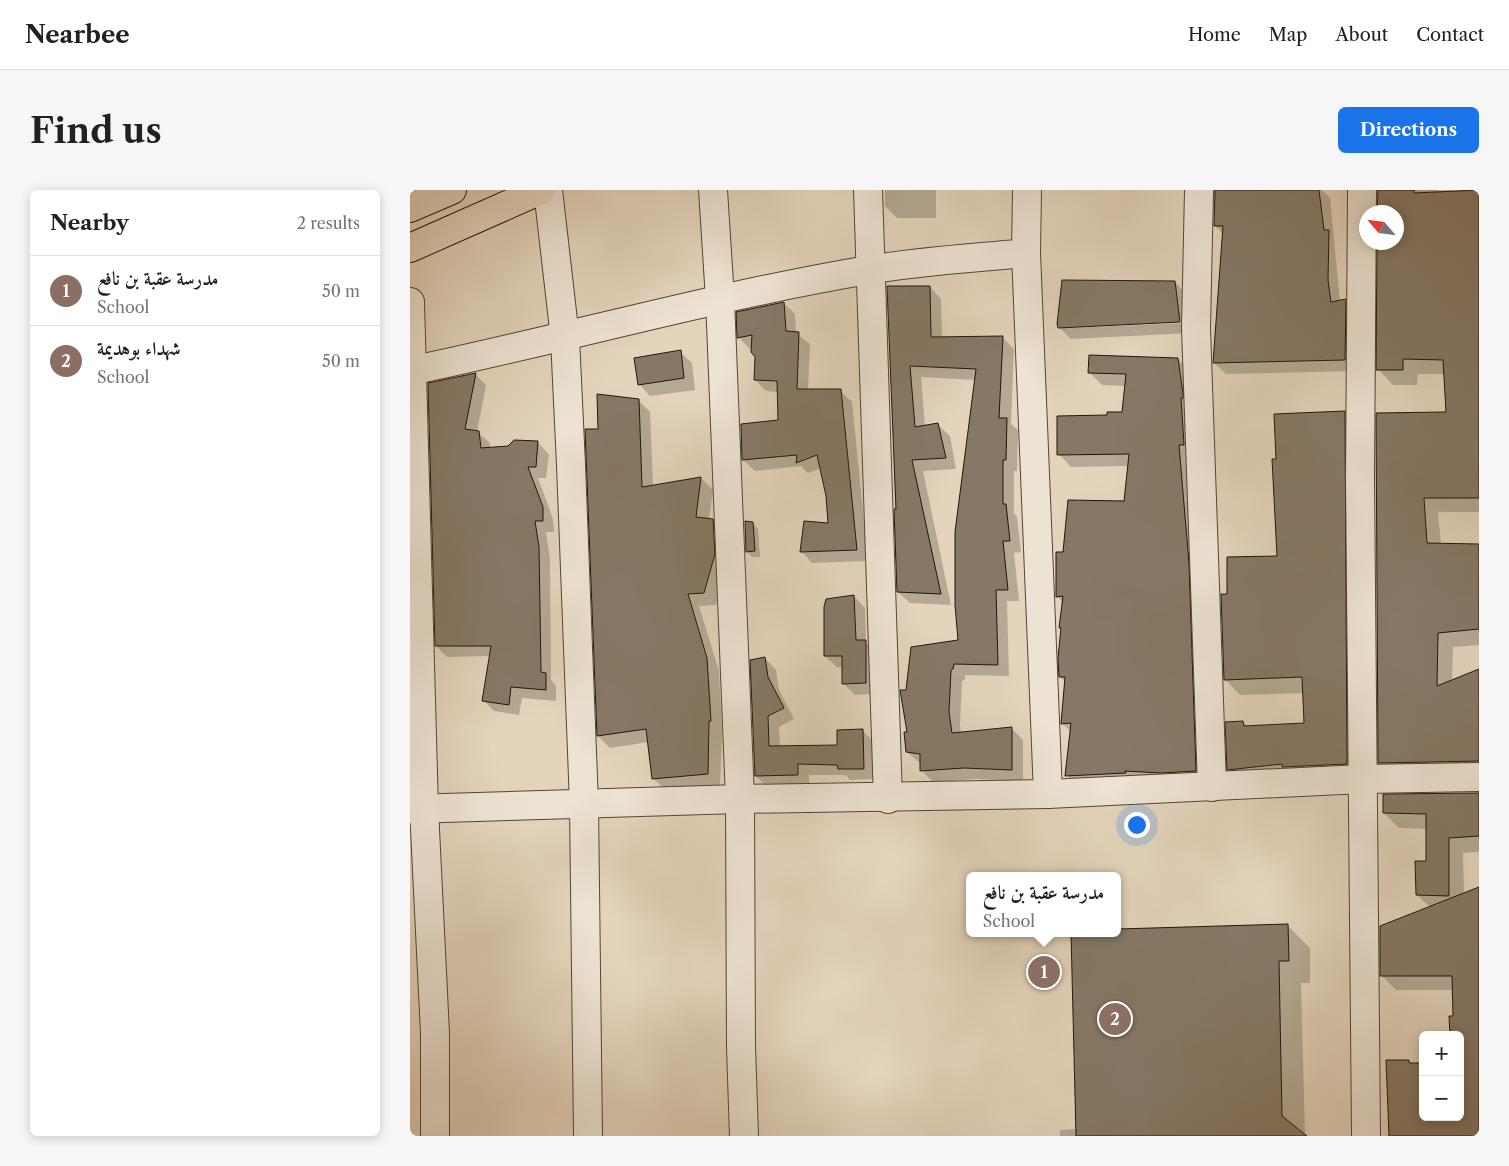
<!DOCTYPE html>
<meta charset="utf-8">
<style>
:root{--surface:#fff;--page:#f6f6f6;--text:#202124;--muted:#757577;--line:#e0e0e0;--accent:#1a73e8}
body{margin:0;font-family:"Libre Caslon Text",Amiri,serif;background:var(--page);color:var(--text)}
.controls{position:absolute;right:15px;bottom:15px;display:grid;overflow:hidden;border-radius:8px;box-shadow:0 2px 12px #0003}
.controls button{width:45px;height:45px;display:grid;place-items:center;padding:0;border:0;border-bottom:1px solid var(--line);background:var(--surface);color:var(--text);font:25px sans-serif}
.compass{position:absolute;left:949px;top:15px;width:45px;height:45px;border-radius:50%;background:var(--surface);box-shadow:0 2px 12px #0003;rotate:298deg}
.you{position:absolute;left:726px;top:634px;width:18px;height:18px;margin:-12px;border:4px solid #fff;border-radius:50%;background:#1a73e8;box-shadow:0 0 0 8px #1a73e833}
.badge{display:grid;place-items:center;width:32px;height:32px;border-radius:50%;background:var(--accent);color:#fff;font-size:16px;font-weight:700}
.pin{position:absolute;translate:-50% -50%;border:2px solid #fff;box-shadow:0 1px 5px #0006}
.popup{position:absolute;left:556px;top:682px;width:155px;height:65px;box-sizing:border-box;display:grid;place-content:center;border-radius:8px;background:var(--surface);filter:drop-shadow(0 1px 4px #0005);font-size:16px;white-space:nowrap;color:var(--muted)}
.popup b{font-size:19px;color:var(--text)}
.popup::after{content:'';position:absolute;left:50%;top:100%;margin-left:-10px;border:10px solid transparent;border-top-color:var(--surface)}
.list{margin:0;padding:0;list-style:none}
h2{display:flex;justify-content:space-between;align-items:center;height:65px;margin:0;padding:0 20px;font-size:21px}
h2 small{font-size:16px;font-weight:400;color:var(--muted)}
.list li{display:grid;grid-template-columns:32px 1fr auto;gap:15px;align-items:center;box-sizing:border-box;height:70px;padding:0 20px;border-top:1px solid var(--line)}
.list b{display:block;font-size:19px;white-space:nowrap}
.list p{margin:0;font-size:16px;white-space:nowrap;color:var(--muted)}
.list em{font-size:16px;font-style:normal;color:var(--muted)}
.map{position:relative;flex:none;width:1069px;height:946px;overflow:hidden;border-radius:8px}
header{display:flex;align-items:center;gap:30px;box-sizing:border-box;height:70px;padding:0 25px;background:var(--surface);border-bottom:1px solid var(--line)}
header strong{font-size:24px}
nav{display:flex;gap:28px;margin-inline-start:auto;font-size:18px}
.intro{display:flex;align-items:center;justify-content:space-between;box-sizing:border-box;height:120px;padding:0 30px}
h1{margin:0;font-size:35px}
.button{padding:12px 22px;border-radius:8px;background:var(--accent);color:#fff;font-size:18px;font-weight:700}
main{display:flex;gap:30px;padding:0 30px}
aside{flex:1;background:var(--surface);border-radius:8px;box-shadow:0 2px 12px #0003}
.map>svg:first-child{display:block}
</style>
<header>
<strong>Nearbee</strong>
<nav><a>Home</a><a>Map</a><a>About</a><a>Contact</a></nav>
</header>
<div class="intro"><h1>Find us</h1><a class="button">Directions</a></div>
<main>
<aside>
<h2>Nearby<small>2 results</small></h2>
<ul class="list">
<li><span class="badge" style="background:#8d6e63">1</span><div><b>مدرسة عقبة بن نافع</b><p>School</p></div><em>50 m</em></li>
<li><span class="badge" style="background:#8d6e63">2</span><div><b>شهداء بوهديمة</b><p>School</p></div><em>50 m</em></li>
</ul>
</aside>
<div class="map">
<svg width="1069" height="946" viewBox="0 0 1069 946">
<rect width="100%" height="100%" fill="#e3d4bb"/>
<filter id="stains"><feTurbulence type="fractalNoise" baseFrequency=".004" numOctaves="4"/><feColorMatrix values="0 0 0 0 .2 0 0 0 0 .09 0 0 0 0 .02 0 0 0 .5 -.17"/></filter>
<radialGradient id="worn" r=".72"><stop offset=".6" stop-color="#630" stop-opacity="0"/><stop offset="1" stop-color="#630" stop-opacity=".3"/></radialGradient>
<g fill="#0003" fill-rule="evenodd">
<path d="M475,0H526V28H487L475,16Z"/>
<path d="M806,0H912L920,8L930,111L935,110L947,122L946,181L816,184L804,173L813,44L805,36Z"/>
<path d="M969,0H1028L1036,76L1049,75L1048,0H1069V322H1028L1031,354H1069V455L1043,457L1042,491L1069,480V586L985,588L969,573L967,224L1037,223L1035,184H1008L1007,195H983L968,179L986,52V22H969Z"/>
<path d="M765,92L776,104L781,143L661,149L649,137ZM776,130V133L659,138V136Z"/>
<path d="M478,97H520L531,109L532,148H593L604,159L601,234L608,240L607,281H604V323L607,327L611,362L604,363L609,411H597L599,486L555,485V490L552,491L550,534L551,543L601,538L613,550V591L566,589L523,592L511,580V574L497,562V501L550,451L566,190L511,187L515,237L528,235L540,246L546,279L513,281L541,415L500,413L488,402Z"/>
<path d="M374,113L385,124L386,143L400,154L398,200L430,201L442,212L458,371L402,373L391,361L419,334L418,306L411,278L398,283L391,276L345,281L333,270L370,231L368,202L356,201L345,190L346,167L342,158L340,159L328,147Z"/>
<path d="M270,162L282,173L285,200L240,206L229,194Z"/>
<path d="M768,169L780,181L798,593L669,598L657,585L661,542L652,533L656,492L650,487L652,440L650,437L653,413L647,406L648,364H654L715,312L719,276L661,277L649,264L698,226L713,224L716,196L692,195L680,183Z"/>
<path d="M65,184L76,195L67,242L80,253V258L128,253L139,264L136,288H128L143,329L144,342H136L140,369L141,490L146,496V511L112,508L109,525L84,521L73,510L80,466L37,467L26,456L19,194Z"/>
<path d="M228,210L240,222L243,296L291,288L303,300L299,330H303L315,342L316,376L306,415L289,416L309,481L312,542L310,596L255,600L243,588L239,552L200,558L188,546L190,240Z"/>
<path d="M934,222L950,237L952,589L834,595L818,579L833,532L838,537L896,534L894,503L830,505L815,489L819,405L868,368L867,270Z"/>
<path d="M343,333L348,339L350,367H342L337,361Z"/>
<path d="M444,406L455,418L456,453L467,463V504L445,505L433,493V477H427L415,466Z"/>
<path d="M355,468L366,480L369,500L384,529L369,537L370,557L428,556L452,540L464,552V589L440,590L436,585H399V595L357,597L346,586Z"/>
<path d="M1069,604V662L1053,663L1054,704L1069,698V946H980L977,872L1013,873V927H1050V845L1044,827V800H986L971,785L1020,717L1007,705L1018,672L1017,639L989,638L974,623Z"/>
<path d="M877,735L900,758V793H891L895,946H650V940L667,939L708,740Z"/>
</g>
<g fill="#867866" stroke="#211509">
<path d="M805,0H909L914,40H919L918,90L921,112L936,109L935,170L803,173L813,36H804Z"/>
<path d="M968,0H1004V3L1069,0V308H1014L1017,353L1069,354V439L1028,443L1027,496L1069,479V571L968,573L966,223L1036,222L1033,170L993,169V180H966L967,52H986V22H967Z"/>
<path d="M652,90L765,91L770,132L648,138L647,134Z"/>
<path d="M477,96H520L521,147L593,146L589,228H597L596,270H593V314H596L600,351H593L598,400H586L588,475L544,474L543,479L541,480L539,522L542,543L602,537V580L554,578L510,581V564L496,562L494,542H497L490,500H496L501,457L548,450L545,415V342L566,179L500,176L505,237L528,233L536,268L502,270L531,404L487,402L484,319H486Z"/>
<path d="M374,112L376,141L389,142L387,199H431L447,360L390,362L394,331L418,333L416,306L407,265L386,273L387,265L332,270L331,234L368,230L367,191L344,190L345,167L341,162L342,145L327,148L326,122Z"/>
<path d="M271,160L274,188L228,195L224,168Z"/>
<path d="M679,165L768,168L773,204V208H771L774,255H769L779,373L786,581L751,583L715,581L716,583L655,586L661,533L651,534L655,487H649L648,468L651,438H649L653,406L646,407V362H653L658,310L714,311L719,264L647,265V226L697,225V222H712L716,184L678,183Z"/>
<path d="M66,183L55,239L69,241L71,258L98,256L104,250L128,251L126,277H118L133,317V331H125L129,357L131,482L136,483V500L101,497L99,515L72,511L81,456H25L18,193Z"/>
<path d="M187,204L229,209L232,297L291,287L286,327L303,329L305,364L294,403L278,404L297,468L301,531H299L298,584L242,589L236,539L187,546L175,239H188Z"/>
<path d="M935,221L937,574L872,577V574L817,580L815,532L833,531L834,536L894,533L892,487L814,490L811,404H817V367L867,366L862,269H866L864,224Z"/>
<path d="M335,331L343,332L345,361L336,362Z"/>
<path d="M444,405L446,450H456V493L432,494V466H414V417L416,409Z"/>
<path d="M355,467L358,487L374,518L358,526L359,556L427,555V540L453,539L454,579H428L427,575L388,574V585L345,586L340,470Z"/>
<path d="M1069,603V646L1039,648V706L1006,705L1005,671H1016V624L973,623V604Z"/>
<path d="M1069,697V946H979L976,870H999V873H1013V927H1050V845H1040L1039,826H1043L1042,786H970V736Z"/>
<path d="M878,734L879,771H869L872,926L897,946H666L661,743H708V739Z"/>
</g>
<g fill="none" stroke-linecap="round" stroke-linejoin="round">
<g stroke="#524536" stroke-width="30">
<g id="minor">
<path d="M138,0L155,148L161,275L174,614L178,946"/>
<path d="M303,0L310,109L330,609L331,857L334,946"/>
<path d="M458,0L478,609"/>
<path d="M617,0L616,63L638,604"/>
<path d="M789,0L786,138L802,597"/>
<path d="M952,0L950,290L956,946"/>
<path d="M0,112L14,619L25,843V946"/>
<path d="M0,181C153,149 304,106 458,80C510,71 564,68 616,63"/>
<path d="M0,619L330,609L638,604L953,589L1069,587"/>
</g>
</g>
<g stroke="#211509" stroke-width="30">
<g id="major">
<path d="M0,18L42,0"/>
<path d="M0,58L131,0"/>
</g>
</g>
<use href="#minor" stroke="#ede3d3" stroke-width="28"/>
<use href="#major" stroke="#e3d4bb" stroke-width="28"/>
</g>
<rect width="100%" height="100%" filter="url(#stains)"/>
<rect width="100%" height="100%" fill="url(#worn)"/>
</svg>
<div class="controls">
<button>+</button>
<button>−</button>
</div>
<svg class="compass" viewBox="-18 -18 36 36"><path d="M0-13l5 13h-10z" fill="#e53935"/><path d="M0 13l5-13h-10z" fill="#757577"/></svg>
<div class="you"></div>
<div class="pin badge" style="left:634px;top:782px;background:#8d6e63">1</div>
<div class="popup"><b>مدرسة عقبة بن نافع</b>School</div>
<div class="pin badge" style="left:705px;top:829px;background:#8d6e63">2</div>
</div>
</main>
